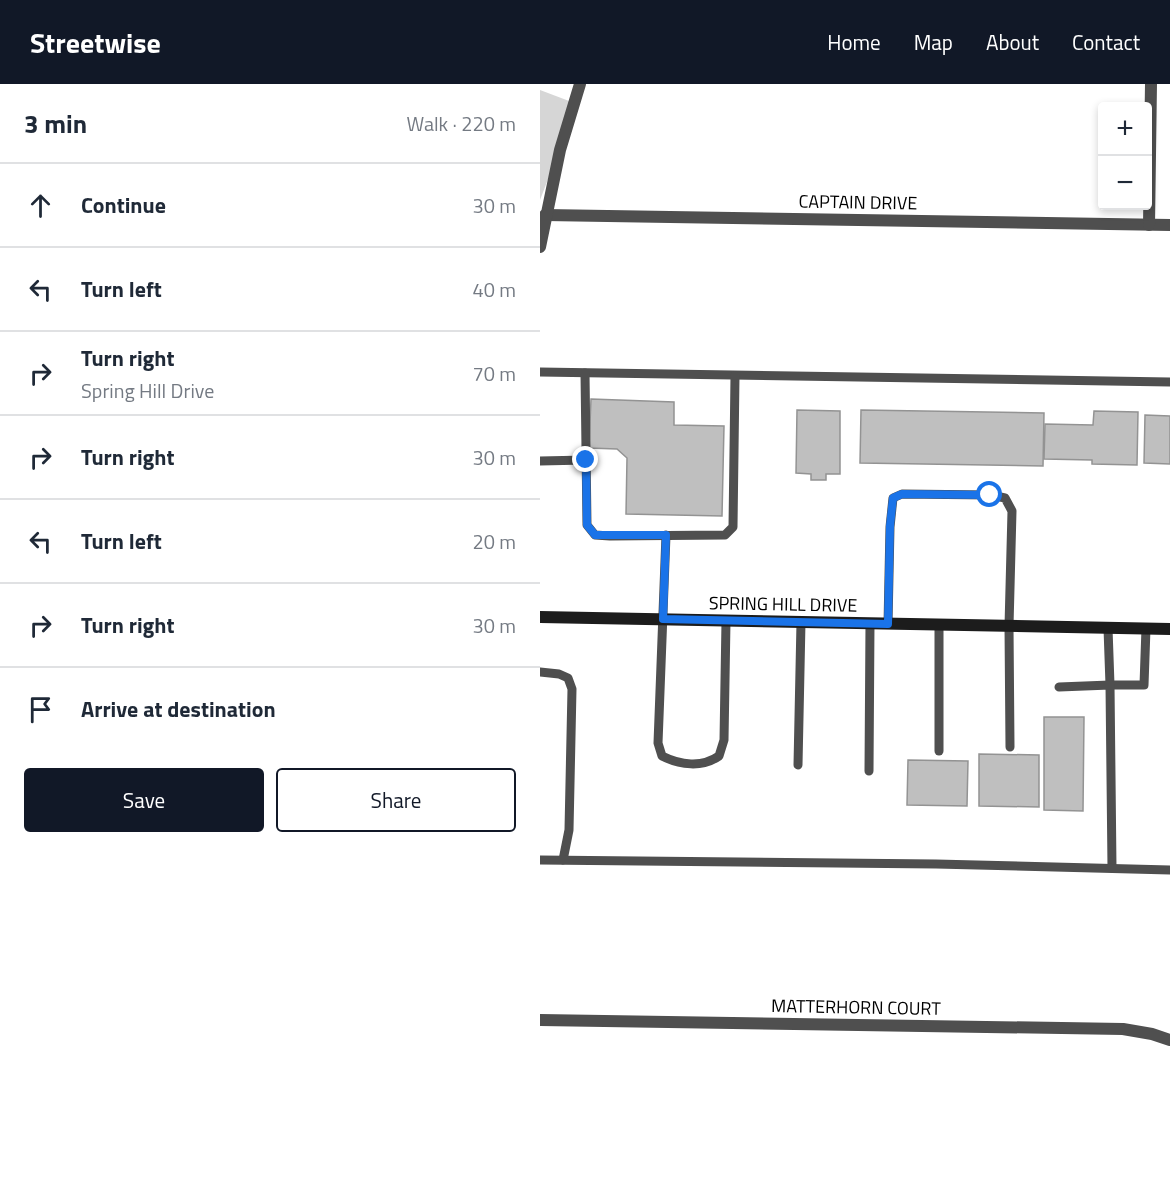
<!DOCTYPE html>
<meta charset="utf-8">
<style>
:root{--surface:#fff;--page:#f6f6f7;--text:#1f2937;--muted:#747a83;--line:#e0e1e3;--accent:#111827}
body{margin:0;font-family:"Titillium Web",sans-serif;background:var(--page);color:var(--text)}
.controls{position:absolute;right:18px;top:18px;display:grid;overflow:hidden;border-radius:6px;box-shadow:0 3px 9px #0003}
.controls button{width:54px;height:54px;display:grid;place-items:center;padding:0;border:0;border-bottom:2px solid var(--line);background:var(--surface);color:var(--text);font:30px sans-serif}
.stop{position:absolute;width:18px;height:18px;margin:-14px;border:4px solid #1a73e8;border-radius:50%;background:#fff}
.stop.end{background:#1a73e8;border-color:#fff;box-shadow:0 2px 6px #0008}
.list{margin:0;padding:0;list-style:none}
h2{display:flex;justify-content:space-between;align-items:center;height:78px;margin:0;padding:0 24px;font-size:26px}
h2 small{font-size:20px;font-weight:400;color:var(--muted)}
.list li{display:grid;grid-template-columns:39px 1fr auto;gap:18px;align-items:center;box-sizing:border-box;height:84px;padding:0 24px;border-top:2px solid var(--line)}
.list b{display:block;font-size:22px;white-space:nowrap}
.list p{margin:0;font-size:20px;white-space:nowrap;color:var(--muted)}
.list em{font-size:20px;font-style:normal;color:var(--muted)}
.actions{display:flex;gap:12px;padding:18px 24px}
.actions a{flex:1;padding:14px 0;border:2px solid var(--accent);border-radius:6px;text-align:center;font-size:21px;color:var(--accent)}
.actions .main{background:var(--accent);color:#fff}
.icon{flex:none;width:33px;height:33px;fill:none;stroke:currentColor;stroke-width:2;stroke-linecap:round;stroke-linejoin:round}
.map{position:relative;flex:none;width:630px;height:1107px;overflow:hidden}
header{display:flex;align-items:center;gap:36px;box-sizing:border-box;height:84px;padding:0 30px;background:var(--accent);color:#fff}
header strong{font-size:28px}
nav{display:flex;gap:33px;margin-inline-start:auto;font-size:21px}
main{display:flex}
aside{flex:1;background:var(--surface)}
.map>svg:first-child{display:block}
</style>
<header>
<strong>Streetwise</strong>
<nav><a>Home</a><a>Map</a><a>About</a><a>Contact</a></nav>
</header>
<main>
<aside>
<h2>3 min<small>Walk · 220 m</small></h2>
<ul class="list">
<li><svg class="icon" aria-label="ahead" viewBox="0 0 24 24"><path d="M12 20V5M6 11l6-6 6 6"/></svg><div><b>Continue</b></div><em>30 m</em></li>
<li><svg class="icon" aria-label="left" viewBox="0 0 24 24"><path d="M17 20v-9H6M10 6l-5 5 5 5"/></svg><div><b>Turn left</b></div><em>40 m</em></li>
<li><svg class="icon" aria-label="right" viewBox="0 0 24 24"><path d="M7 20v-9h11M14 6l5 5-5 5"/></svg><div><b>Turn right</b><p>Spring Hill Drive</p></div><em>70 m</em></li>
<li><svg class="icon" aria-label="right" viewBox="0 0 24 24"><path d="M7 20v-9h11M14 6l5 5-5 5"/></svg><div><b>Turn right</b></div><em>30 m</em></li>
<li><svg class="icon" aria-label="left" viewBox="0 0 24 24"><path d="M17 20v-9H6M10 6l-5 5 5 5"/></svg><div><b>Turn left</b></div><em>20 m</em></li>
<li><svg class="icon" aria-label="right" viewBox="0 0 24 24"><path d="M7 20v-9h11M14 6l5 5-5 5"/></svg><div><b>Turn right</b></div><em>30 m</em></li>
<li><svg class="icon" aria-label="arrive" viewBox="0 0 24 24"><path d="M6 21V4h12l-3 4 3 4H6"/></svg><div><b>Arrive at destination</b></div></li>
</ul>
<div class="actions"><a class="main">Save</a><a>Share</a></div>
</aside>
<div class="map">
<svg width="630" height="1107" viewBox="0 0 630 1107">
<rect width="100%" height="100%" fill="#fff"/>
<path fill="#d6d6d6" d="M0,6L37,20L0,116Z"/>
<g fill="#bfbfbf" stroke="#939393" stroke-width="1.5">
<path d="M51,315L134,318V341L184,342L182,432L86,430L87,374L77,365L49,364Z"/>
<path d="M257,326L300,327V390H286V396H271V390L256,389Z"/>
<path d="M321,326L504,329L503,382L320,379Z"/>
<path d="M554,327L598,328L597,381L552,380V376L504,375L505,340L553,341Z"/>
<path d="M605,331L630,332V380L604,379Z"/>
<path d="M504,633H544L543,727L504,726Z"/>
<path d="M439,670L499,671V723L439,722Z"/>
<path d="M368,676L428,677L427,722L367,721Z"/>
</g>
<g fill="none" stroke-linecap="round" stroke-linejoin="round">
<g stroke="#4f4f4f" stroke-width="9">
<path d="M0,288L630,298"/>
<path d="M45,289L47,441L55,451L70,452L185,451L193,443L195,292"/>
<path d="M0,377L46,376"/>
<path d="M126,451L118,659L122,672C140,681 162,684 179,672L184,656L186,537"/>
<path d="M348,540L350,443L353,414L362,410L451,411L465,414L472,427L469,542L470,663"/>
<path d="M568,544L570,601H604L606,544"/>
<path d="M0,588L19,590L28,594L32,605L29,746L23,776"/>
<path d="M519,603L570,601L572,784"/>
<path d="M399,667V540"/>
<path d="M258,681L261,538"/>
<path d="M329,687L330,539"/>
<path d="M0,776L396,780L630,786"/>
</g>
<g stroke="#4f4f4f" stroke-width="12">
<path d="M5,131L630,141"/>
<path d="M609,141L611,0"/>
<path d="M0,163L20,66L40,0"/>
<path d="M0,936L583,945L612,950L630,956"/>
</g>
<path stroke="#1c1c1c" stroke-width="12" d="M0,533L630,545"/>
</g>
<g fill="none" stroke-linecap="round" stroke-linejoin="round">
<path stroke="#1a73e8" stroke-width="8" d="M46,376L47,441L55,451H126L123,535L348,540L350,442L353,414L362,410L450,411"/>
</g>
<g text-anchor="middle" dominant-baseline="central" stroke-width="5" stroke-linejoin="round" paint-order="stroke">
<g font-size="18" fill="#000" stroke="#fff">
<text transform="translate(318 118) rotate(1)">CAPTAIN DRIVE</text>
<text transform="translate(243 520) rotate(1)">SPRING HILL DRIVE</text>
<text transform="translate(316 923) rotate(1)">MATTERHORN COURT</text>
</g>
</g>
</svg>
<div class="controls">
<button>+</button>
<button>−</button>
</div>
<div class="stop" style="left:450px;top:411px"></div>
<div class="stop end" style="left:46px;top:376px"></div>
</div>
</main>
